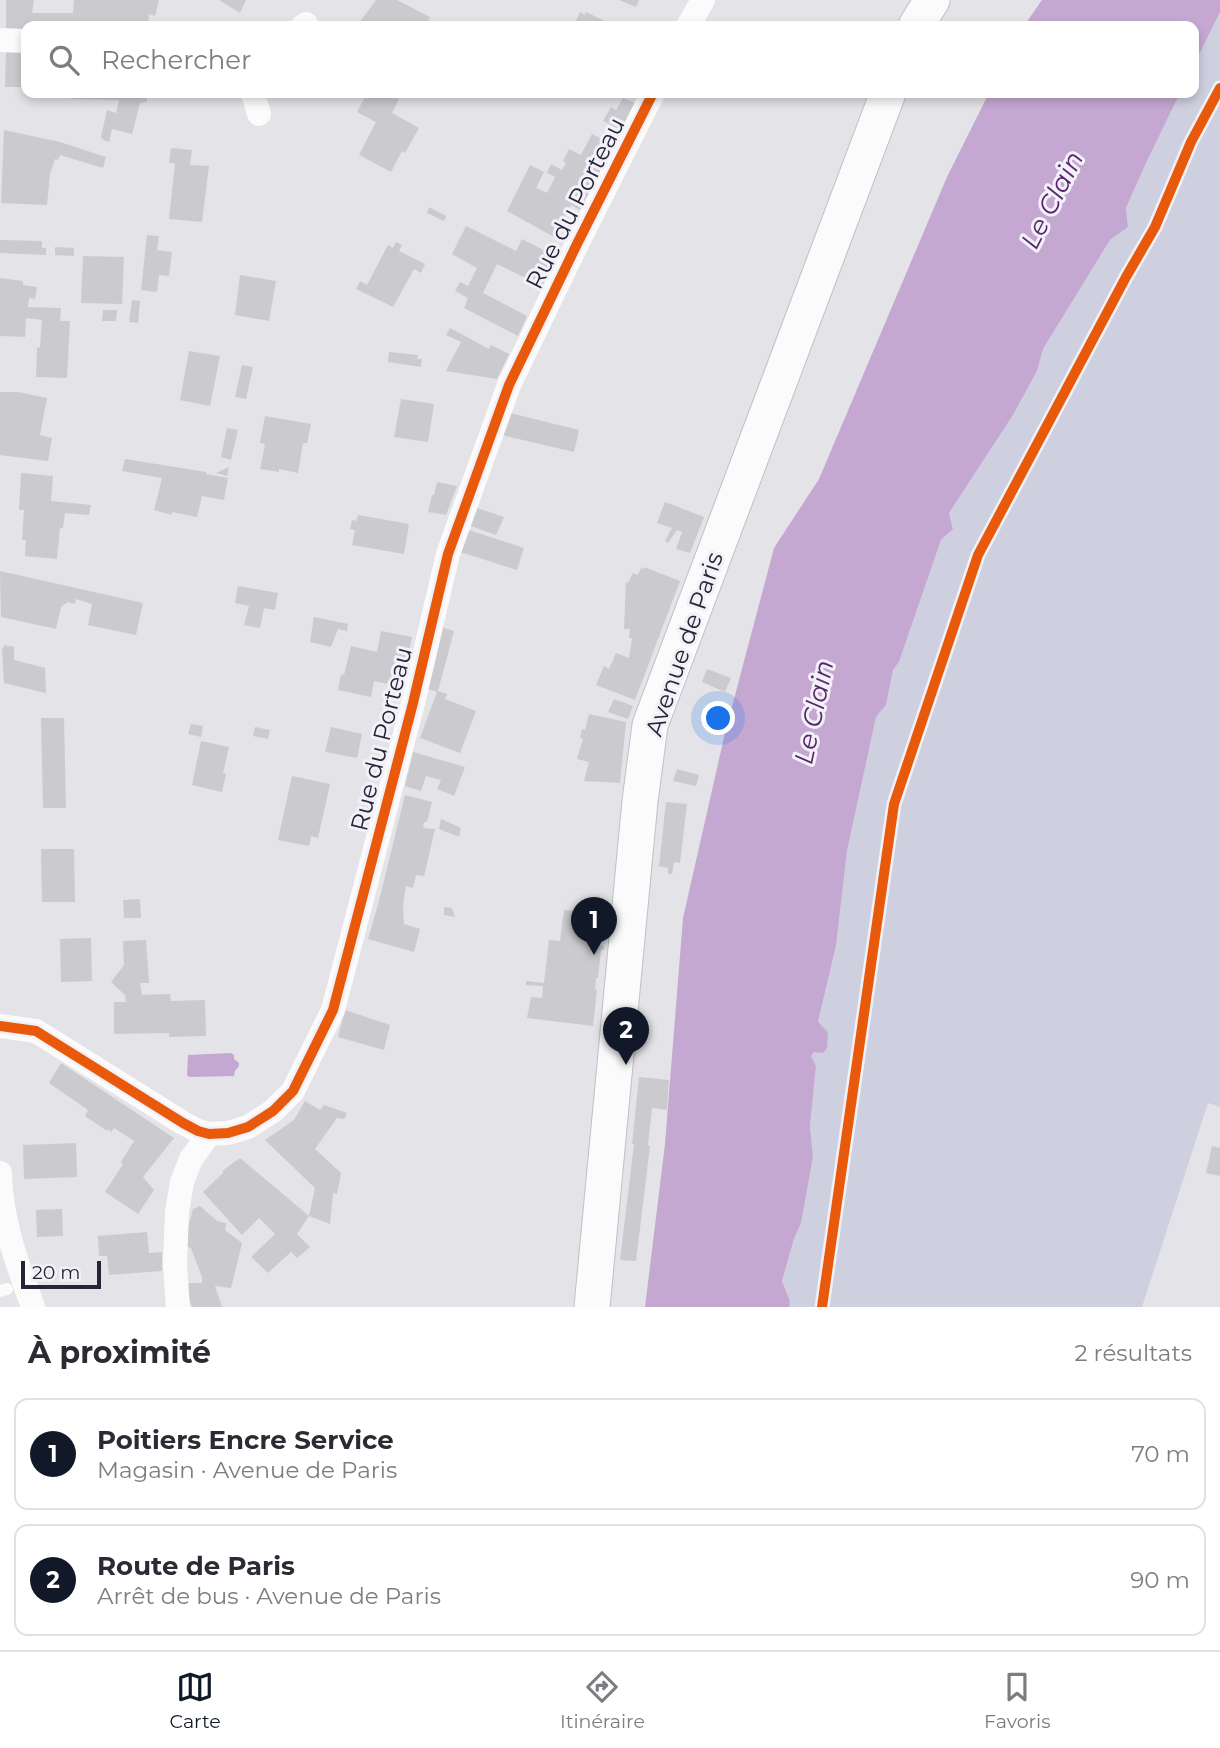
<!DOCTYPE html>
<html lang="fr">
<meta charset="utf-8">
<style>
:root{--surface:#fff;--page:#f2f2f3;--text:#2b2b33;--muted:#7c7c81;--line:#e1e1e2;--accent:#111827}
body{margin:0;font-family:Montserrat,sans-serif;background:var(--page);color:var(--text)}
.scale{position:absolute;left:21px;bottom:18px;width:80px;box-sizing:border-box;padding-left:7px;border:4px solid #292338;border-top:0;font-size:19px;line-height:24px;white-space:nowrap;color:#292338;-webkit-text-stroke:5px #f1f1f7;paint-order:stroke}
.you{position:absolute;left:719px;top:719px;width:24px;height:24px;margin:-18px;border:5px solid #fff;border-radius:50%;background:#1a73e8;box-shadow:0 0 0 10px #1a73e833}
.badge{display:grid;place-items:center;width:46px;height:46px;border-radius:50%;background:var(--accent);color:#fff;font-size:23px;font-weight:700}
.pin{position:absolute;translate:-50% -58px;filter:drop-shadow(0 2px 4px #0008)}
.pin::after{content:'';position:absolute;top:37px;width:24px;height:21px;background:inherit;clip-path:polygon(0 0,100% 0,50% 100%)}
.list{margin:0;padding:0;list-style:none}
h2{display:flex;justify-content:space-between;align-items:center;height:91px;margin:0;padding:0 28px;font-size:30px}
h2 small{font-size:23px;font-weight:400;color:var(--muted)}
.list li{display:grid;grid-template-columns:46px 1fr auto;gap:21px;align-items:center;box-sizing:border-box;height:112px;margin:0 14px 14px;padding:0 14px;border:2px solid var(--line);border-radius:14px}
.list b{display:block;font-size:26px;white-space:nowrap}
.list p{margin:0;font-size:23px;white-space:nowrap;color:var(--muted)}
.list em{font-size:23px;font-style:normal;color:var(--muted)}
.icon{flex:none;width:38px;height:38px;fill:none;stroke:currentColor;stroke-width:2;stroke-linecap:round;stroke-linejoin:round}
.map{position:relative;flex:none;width:1220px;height:1307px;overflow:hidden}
.search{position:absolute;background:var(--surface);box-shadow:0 4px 10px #0003;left:21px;right:21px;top:21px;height:77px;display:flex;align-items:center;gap:18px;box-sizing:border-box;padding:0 24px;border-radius:14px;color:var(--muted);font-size:26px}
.sheet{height:343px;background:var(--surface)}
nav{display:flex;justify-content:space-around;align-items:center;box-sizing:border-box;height:98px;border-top:2px solid var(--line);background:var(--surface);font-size:19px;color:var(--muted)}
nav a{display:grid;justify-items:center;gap:4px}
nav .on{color:var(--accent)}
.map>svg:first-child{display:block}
</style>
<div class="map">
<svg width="1220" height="1307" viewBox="0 0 1220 1307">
<rect width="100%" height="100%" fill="#e3e3e8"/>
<path fill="#ced0e0" d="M1220,12V1107L1208,1103L1142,1307H789L790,1301L782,1281L794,1239L801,1223L813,1157L810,1126L816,1066L811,1056L814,1051L818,1022L836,946L847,851L876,717L886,705L893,670L899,662L941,540L953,529L949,513L1013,415L1037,371L1043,349L1110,240L1128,227L1126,208L1146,163L1180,93H1194V65Z"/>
<g fill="#c5a8d2">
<path d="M1042,0H1220V12L1194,65V26H1024Z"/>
<path d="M989,93H1180L1146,163L1126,208L1128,227L1110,240L1043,349L1037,371L1013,415L949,513L953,529L941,540L899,662L893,670L886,705L876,717L847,851L836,946L818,1022L828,1032L827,1048L823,1053L814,1052L811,1056L816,1066L810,1126L813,1157L801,1223L794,1239L782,1281L790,1301L789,1307H645L665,1144L683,918L725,733L774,548L819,479L947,177Z"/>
<path d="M231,1053L234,1055V1059L239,1063V1066L235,1071L234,1076L189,1077L187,1075L188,1055Z"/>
</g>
<g fill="#cbcacf">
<path d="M6,0H34L32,13H73L74,0H159L155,16L149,14L148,26H120L75,21L74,26H26V31L6,30Z"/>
<path d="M219,0H246L240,13Z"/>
<path d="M376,0H397L430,17L426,26H365L359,23Z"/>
<path d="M619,0H639L636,7Z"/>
<path d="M580,12L585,15L586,12L615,26H576L574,25Z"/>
<path d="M6,52H26V87H5Z"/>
<path d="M71,93H147V102L140,103L132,134L112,129L109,142L103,140L101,137L107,110L116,113L119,100L71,99Z"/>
<path d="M367,93H386L399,99L392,113L419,128L405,153L402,151L391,172L359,155L376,122L357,112Z"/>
<path d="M623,98L635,103L621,130L603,121L611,107L616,110Z"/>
<path d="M4,130L60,142L106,157L103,168L60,155L58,160L55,159L50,174L47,205L1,203Z"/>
<path d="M592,134L614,145L580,210L571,205L554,237L507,211L530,165L544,172L536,188L547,193L555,177L547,173L551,164L562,170L566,163L563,161L569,149L581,155Z"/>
<path d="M171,148L192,150L190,165L209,166L202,222L169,219L175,163H169Z"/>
<path d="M429,207L446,216L444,221L427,213Z"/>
<path d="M466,226L516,251L522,239L551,254L554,249L559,252L542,286L497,264L483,293L527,316L518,336L464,308L468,298L455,291L460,282L468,286L477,268L452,254Z"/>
<path d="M147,235L159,236L157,250L172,252L169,276L159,275L157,292L141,290Z"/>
<path d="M0,240L42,241V248H46V255L0,253Z"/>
<path d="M396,242L402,245L399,251L425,264L421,273L414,269L393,307L356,289L360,281L367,285L388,245L393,248Z"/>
<path d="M55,247L74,248V256L55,255Z"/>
<path d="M83,256L124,257L122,304L81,303Z"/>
<path d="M240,275L276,281L269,321L235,315Z"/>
<path d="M0,278L23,281V285L37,287L35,299L29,298L28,307L61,308L60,321H70L67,378L36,377L37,348L40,347L42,320L26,318L25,337L0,336Z"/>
<path d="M132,300L140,301L138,323L129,322Z"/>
<path d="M103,310H117L116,321H102Z"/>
<path d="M450,328L489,349L491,345L509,354L497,379L446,371L461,342L446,335Z"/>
<path d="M189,351L220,356L210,406L180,400Z"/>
<path d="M389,352L418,355L417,359H422L421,367L388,362Z"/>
<path d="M242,365L253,367L246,399L235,397Z"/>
<path d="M0,392H18L47,398L40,435L52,438L48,461L0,455Z"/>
<path d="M401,399L434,404L428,442L394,437Z"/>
<path d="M510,413L579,430L574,452L502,435Z"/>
<path d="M265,416L311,424L307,443H303L298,473L279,469V472L260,469L265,444L260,443Z"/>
<path d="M227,428L238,430L231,460L221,457Z"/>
<path d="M125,459L206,472V474L228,478L224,500L202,496L197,517L172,512V515L154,510L162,478L122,471Z"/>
<path d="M229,467L227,476L216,473Z"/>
<path d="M21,473L53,476L51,501L91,505L89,515L65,513L63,528H60L57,559L25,556L26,540H22L24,510H19Z"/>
<path d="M437,482L457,486L446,515L428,512L432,495H434Z"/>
<path d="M665,502L704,517L690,553L676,549L682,532L677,530L668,543L665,541L672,528L657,523Z"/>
<path d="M474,507L504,517L496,535L468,525Z"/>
<path d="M358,515L409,524L404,554L352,545L355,530L350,529L352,520L356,521Z"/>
<path d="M466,529L524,548L517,570L460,552Z"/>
<path d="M644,567L680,581L635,700L596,685L604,666L609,669L616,653L629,658L632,638H629L630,629H624L626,582L628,583L633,573L638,575L641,568L644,569Z"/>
<path d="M0,571L143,603L136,635L88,625L92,604L76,599L75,604L68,602L61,607L56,629L1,617Z"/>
<path d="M238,586L278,593L275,610L264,608L260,628L244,625L249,606L235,603Z"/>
<path d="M314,617L348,624L347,631L338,629L331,647L310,642Z"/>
<path d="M438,626L454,631L438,691L447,694L445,699L476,711L460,753L420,738L437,692L425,688Z"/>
<path d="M381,631L412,637L401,687L374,681L371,697L338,690L341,674L344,675L351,646L377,652Z"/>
<path d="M5,645L14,647V660L45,668L46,693L4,683L2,649Z"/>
<path d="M707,669L731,678L725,692L702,682Z"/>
<path d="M614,699L633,706L628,719L608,712Z"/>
<path d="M589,714L626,722L620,783L584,781L589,762L577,759L583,739L580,738L582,729L585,730Z"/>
<path d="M41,718H64L66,808H43Z"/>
<path d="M191,724L203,726L201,737L188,734Z"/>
<path d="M255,727L270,730L268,739L253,736Z"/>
<path d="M331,727L362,734L357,758L325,752Z"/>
<path d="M201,741L229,747L223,773L226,774L222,792L192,785Z"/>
<path d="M413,752L465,767L454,796L437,789L441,780L426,776L421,791L405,786Z"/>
<path d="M677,769L699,775L696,786L673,781Z"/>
<path d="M292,776L330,784L318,838L311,836L309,846L278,840Z"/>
<path d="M405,795L432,802L427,822H424L423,828L435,829L424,876L416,875L413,888L406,886L403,905L404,924L420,929L414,952L368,939L379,901Z"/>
<path d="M666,802L687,804L680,863L674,862L672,874H668V868L659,866Z"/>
<path d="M441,819L461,828L459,837L439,829Z"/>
<path d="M41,849H74L75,902H42Z"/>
<path d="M140,899L141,918H124L123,900Z"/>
<path d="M444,907L452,908L455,917L444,915Z"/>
<path d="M564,910L594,913L597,918L596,945L604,946V950H601L598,978H596L595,990H597L593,1026L527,1018L531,997L542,998L543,986L526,985V981L544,983L549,940L560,941Z"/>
<path d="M91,938L92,981L61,982L60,939Z"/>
<path d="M146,940L149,983H140L142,995L170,994L171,1001L205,1000L206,1036L169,1037V1033L114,1034V1002H126L125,995L111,982L124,965L123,941Z"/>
<path d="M345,1010L390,1025L384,1050L338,1037Z"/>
<path d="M61,1063L174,1138L143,1177L154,1190L138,1214L105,1192L123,1164L121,1162L134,1141L114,1128L111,1132L108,1129L107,1131L85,1116L88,1110L49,1083Z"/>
<path d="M639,1077L669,1080L667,1110L652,1108L648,1145L650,1146L636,1261L620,1260L634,1144H632Z"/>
<path d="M305,1101L320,1110L324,1105L347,1113L344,1119L337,1118L315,1149L341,1173L337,1194L333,1193L330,1224L309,1216L297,1234L310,1247L297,1258L291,1252L268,1273L251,1257L275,1234L259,1218L242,1235L203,1192L224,1172L222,1171L240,1158L309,1216L315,1188L265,1140L294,1120Z"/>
<path d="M76,1143L77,1177L24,1179L23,1145Z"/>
<path d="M1212,1146L1220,1148V1176L1206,1173Z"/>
<path d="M200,1206L217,1221L226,1223L225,1230L242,1243L231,1288L215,1286L222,1307H192L184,1283H202V1277L191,1248L183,1245L193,1209Z"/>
<path d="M62,1209L63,1236L37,1237L36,1210Z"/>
<path d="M147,1232L149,1253L162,1252V1271L109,1275L107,1256H99L98,1236Z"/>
</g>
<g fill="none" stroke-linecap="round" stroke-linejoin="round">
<g stroke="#c1bfc7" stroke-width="37">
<g id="secondary">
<path d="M916,26L932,0"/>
<path d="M592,1307L640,801L650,725L888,93"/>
</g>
</g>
<path stroke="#fbfbfc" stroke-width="12" d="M0,1291L7,1289"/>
<g stroke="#fbfbfc" stroke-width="24">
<path d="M303,26L306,24"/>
<path d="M688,26L703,0"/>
<path d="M0,40L26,41"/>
<path d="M253,93L259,114"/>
<path d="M0,1026L36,1031L183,1123L198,1131L209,1134L228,1133L248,1127L273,1111L293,1091L333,1010L413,703L448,554L509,385L577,244L653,93"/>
<path d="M0,1173C1,1221 17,1263 33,1307"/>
<path d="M178,1307L175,1265L177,1212L182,1182L191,1159L209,1134"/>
</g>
<use href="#secondary" stroke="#fbfbfc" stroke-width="35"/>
<g stroke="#f1f1f7" stroke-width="15">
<g id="cycleway">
<path d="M0,1026L36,1031L183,1123L198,1131L209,1134L228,1133L248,1127L273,1111L293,1091L333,1010L413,703L448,554L509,385L577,244L653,93"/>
<path d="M822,1307L894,804L978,555L1126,277L1155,227L1191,142L1220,88"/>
</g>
</g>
<use href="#cycleway" stroke="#e8590c" stroke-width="10"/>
</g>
<g text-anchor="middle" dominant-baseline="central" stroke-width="6" stroke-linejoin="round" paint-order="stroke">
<g font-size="24" fill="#292338" stroke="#f1f1f7">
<text transform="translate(575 203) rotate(-63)">Rue du Porteau</text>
<text transform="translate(684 644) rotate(-71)">Avenue de Paris</text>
<text transform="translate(381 739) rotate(-76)">Rue du Porteau</text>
</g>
<g font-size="26" font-style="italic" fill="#59246d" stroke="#f1f1f7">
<text transform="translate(1052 200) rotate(-63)">Le Clain</text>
<text transform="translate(814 712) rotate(-78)">Le Clain</text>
</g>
</g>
</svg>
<div class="scale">20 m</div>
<div class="you"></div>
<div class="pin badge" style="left:594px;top:955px">1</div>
<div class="pin badge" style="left:626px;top:1065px">2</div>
<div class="search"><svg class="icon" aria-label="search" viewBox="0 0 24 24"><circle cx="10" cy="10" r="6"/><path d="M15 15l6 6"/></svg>Rechercher</div>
</div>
<section class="sheet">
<h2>À proximité<small>2 résultats</small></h2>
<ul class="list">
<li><span class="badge">1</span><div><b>Poitiers Encre Service</b><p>Magasin · Avenue de Paris</p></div><em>70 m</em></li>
<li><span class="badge">2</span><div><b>Route de Paris</b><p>Arrêt de bus · Avenue de Paris</p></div><em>90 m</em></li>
</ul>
</section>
<nav>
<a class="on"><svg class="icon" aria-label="map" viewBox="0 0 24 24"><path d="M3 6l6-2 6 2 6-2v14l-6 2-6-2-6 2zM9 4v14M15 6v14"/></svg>Carte</a>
<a><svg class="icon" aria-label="directions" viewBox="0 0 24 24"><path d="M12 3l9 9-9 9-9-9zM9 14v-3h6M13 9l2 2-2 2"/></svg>Itinéraire</a>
<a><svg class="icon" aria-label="saved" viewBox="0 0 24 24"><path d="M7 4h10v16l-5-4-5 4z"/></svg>Favoris</a>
</nav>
